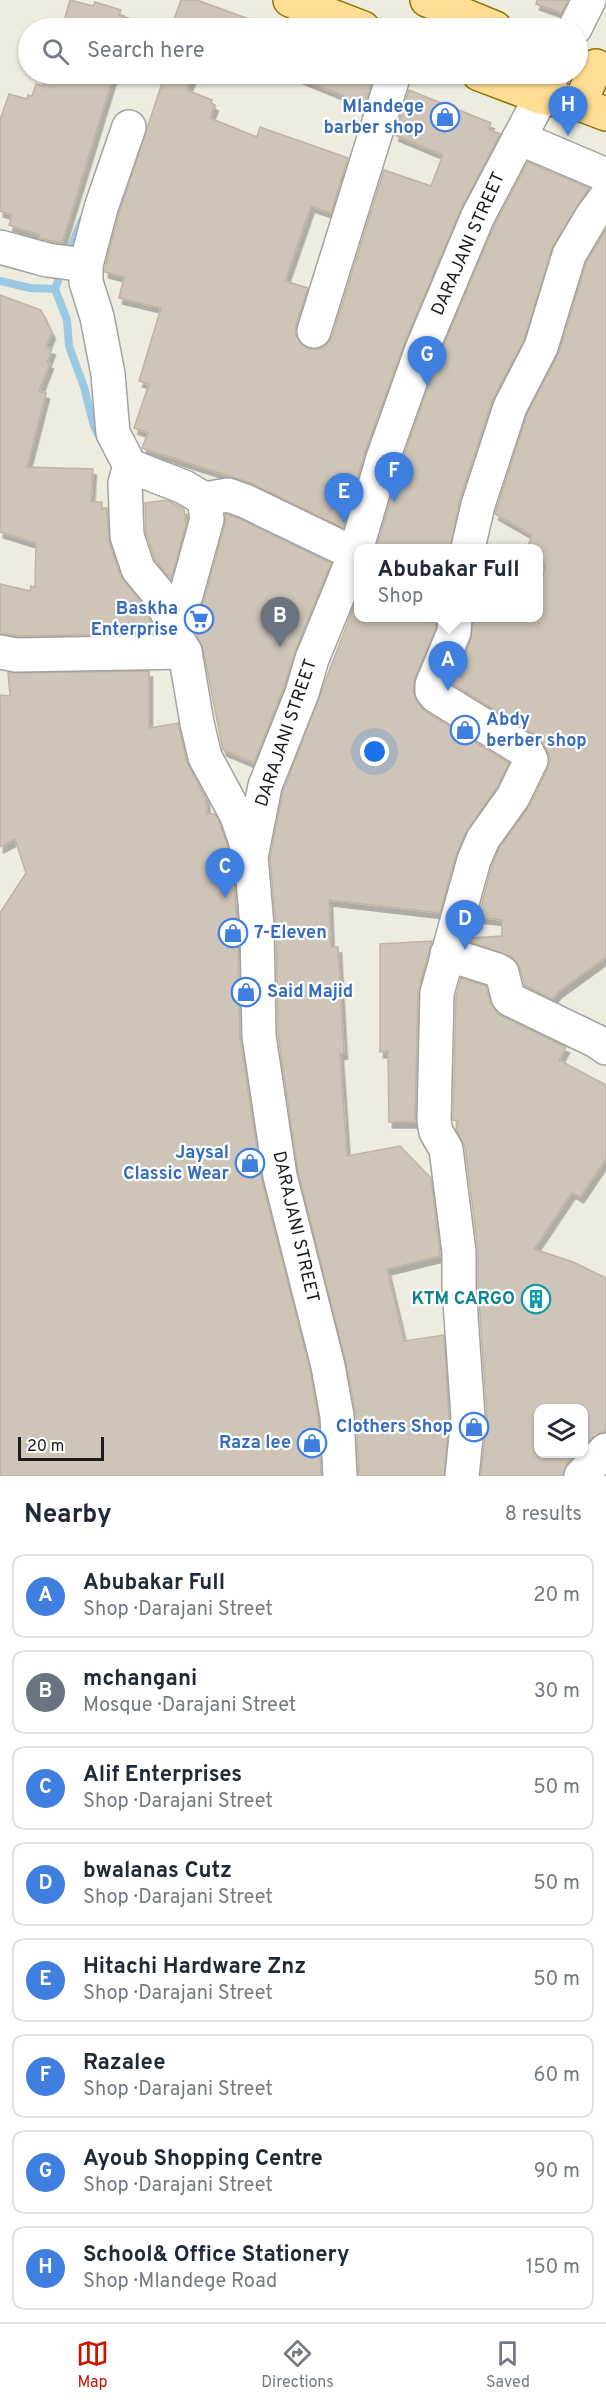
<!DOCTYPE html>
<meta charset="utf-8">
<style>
:root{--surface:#fff;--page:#f2f2f3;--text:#1f2937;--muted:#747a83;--line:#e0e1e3;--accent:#c71800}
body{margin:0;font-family:Overpass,sans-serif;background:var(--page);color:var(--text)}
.controls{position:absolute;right:18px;bottom:18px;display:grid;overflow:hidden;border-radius:12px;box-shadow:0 2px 4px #0004}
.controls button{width:54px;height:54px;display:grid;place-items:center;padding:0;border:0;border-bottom:2px solid var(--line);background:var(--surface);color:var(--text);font:30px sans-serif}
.scale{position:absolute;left:18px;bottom:15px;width:86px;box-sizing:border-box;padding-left:6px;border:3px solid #1b1b1b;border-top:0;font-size:16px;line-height:21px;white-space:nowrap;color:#1b1b1b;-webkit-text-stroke:4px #fff;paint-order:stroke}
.you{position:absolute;left:375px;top:752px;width:21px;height:21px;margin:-15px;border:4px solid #fff;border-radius:50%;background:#1a73e8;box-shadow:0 0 0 9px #1a73e833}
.badge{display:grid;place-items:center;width:39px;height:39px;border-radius:50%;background:var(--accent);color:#fff;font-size:20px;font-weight:700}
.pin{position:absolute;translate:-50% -50px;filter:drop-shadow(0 2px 3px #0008)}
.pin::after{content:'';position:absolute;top:32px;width:21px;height:18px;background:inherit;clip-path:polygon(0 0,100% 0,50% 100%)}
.popup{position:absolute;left:354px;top:544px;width:189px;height:78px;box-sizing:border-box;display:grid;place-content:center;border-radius:12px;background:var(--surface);filter:drop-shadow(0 2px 4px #0005);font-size:20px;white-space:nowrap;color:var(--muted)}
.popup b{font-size:22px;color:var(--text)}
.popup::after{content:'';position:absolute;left:50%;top:100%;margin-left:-12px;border:12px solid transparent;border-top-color:var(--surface)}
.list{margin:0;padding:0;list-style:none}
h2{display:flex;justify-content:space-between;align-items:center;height:78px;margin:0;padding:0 24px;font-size:26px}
h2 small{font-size:20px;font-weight:400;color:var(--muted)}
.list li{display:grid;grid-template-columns:39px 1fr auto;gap:18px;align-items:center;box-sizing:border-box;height:84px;margin:0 12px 12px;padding:0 12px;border:2px solid var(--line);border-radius:12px}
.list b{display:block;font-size:22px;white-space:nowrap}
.list p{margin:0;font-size:20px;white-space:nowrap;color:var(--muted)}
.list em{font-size:20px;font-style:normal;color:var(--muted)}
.icon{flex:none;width:33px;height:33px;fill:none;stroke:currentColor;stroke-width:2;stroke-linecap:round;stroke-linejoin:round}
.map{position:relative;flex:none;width:606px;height:1476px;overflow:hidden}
.search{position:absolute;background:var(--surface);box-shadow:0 2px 4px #0004;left:18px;right:18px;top:18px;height:66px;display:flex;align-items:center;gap:15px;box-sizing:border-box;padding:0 21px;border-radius:33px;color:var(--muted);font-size:22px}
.sheet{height:846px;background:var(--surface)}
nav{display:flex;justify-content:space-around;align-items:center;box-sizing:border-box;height:84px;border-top:2px solid var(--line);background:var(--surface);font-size:16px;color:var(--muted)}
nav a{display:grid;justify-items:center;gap:3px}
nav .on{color:var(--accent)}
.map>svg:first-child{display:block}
</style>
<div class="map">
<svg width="606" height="1476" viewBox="0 0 606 1476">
<defs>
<filter id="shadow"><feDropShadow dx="3.5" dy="6" stdDeviation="0" flood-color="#0004"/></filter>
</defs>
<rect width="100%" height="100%" fill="#eeebdf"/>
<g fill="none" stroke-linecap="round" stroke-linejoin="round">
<g stroke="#9bc9e1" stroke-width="8">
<path d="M68,255L82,220"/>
<path d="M62,270L55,289L67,320L69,346L84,387L94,426L101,440"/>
<path d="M0,281L30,288L55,289"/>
</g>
</g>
<g fill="#cec5b8" stroke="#c1b3a1" stroke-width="1.5" filter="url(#shadow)">
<path d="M70,0L93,6L95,2L121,10L119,15L147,24L146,28H62Z"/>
<path d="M181,0H197L268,26L267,28H171Z"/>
<path d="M537,0H568L562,13L536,4Z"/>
<path d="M47,74H114L62,243L38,238L40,235L9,225L12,215L0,211V120L9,94L27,99L28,95L32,96L36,84L43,86Z"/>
<path d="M165,74H194L187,90L212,100L211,103L215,105L210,118L257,137L260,127L348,158L331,213L311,206L285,281L308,288L296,325V335L300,343L309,349H319L326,345L332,337L384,170L431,186L443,155L395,135L409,90L491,123L488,129L500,134L461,209L405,342L365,452L343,528L251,483L142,448L148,433L134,428L149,384L139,381L161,308L119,298L124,277L105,272V267L119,213Z"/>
<path d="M290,74H375L364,108L343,99L344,96Z"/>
<path d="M528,162L589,188L553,246L524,340L492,401L460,499L450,549H376L401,464L439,356L495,224Z"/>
<path d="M606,229V957L558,992L552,999L525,986L520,968L512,957L471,942L472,938L502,936V920L478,917L492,866L499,848L530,805L548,768L550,759L548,752L537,736L453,684L471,639L473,618H538V602L545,565L538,559V549H527L532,535L495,514L527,414L559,352L586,263Z"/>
<path d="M0,295L41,310L52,333L46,347L52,349L47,362L50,363L39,391L46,393L27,467L93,469L91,502H102V509L107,508L109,542L120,575L141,602L156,634L18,636L0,634V584L30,591L31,586L35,587L36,543L0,532Z"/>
<path d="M167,500L184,509L186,525L171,579L155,560L146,533L145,503Z"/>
<path d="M225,514L238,518L331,563L295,652L284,687L254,763L223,750L203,649L193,626L204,600L225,524Z"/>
<path d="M358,596V618H436V628L415,678L413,691L417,702L426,712L509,763L497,787L466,832L456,855L440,913L329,900L331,947H338L344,1053L340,1054L347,1156L400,1146L431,1178L440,1256L387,1269L404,1341L444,1335L449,1417L444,1476H359L356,1415L346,1363L298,1172L278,1034L276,926L270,858L283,791Z"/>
<path d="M149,671V728L178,723L187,762L206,799L207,814H215L220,823L233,862L238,942V940L240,1039L262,1180L310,1370L318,1418L321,1476H0V913L26,873L15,839L0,847V695L10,696L8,673Z"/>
<path d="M432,941L418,992L415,1122H389L388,1051L380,1052V944Z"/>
<path d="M461,978L486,986L490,1002L498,1014L566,1047L559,1060L606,1085V1159L580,1197L572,1192L534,1249L573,1262L606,1278V1431L593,1437L584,1446V1408H538V1454H577L567,1463L563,1476H481L487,1416L478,1286V1250L465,1147L456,1129L458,1121L453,1120L456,996Z"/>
</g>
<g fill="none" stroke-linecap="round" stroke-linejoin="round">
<g stroke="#a2a2a2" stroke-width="36">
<g id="minor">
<path d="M575,28L589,0"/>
<path d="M519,138L606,175"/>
<path d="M0,247L47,260L86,265L101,208L129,127"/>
<path d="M86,265V282L97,317L108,374L113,433L130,466L184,487L204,499L207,519L186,595L173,624L177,639L185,652L197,723L205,757L237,816L250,855"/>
<path d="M314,331L394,74"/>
<path d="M130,466L125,483L127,536L138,569L157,592L173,624"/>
<path d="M204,499L228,495L245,501L355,554"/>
<path d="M468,548L478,505L510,407L541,347L569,255L592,216L606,197"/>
<path d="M455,618L454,632L432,685V691L436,696L527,752L531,760L513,797L483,839L474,860L437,993L434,1121L436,1132L446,1149L459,1252V1287L468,1417L462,1476"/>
<path d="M0,652L16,655L185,652"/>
<path d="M447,954L497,970L502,973L508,997L511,1000L596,1041L606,1048"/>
<path d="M340,1476L337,1416L328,1366L280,1176L259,1036L257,926L251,857L265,786L302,693L312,659L355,554L383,458L422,349L478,216L553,74"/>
<path d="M581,1476L606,1450"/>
</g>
</g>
<g stroke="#937300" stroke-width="36">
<g id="major">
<path d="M290,0L363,28"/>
<path d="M427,0L495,28"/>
<path d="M479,74L540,97L580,104L606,114"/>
<path d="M580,104L596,66"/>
</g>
</g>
<use href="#minor" stroke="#fff" stroke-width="33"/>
<use href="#major" stroke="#ffdd94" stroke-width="33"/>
</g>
<defs>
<g id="shop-ring" transform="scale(1.5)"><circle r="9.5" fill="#fff" stroke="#3f7fe0" stroke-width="1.5"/><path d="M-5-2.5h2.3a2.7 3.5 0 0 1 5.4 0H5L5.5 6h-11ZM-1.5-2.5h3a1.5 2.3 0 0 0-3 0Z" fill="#3f7fe0"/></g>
<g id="supermarket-ring" transform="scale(1.5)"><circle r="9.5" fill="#fff" stroke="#3f7fe0" stroke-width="1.5"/><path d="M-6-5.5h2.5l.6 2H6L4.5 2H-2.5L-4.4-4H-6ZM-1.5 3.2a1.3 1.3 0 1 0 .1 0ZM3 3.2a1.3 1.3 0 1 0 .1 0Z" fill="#3f7fe0"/></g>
<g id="building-ring" transform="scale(1.5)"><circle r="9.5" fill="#fff" stroke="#0f9aa8" stroke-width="1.5"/><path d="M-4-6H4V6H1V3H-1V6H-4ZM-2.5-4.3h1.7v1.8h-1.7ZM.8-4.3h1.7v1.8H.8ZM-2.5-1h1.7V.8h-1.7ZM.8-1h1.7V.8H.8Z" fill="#0f9aa8"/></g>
</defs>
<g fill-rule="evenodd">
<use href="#shop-ring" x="445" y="117"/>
<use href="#supermarket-ring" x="199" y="619"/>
<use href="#shop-ring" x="465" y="730"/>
<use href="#shop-ring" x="233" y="933"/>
<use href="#shop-ring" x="246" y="992"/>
<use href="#shop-ring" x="250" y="1163"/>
<use href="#building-ring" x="536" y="1299"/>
<use href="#shop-ring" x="474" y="1427"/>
<use href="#shop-ring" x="312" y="1443"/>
</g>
<g text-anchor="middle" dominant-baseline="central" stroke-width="4.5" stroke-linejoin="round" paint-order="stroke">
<g font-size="18" font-weight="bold" fill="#366cbe" stroke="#fff" text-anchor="end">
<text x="424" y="107">Mlandege<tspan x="424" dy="21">barber shop</tspan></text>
<text x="178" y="609">Baskha<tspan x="178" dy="21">Enterprise</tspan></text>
<text x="486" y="720" text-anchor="start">Abdy<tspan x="486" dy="21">berber shop</tspan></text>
<text x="254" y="933" text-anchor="start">7-Eleven</text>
<text x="267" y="992" text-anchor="start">Said Majid</text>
<text x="229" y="1153">Jaysal<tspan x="229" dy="21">Classic Wear</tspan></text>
<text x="453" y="1427">Clothers Shop</text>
<text x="291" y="1443">Raza lee</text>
</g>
<g font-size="18" fill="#1b1b1b" stroke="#fff">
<text transform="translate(469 244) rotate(-66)">DARAJANI STREET</text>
<text transform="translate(287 733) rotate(-71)">DARAJANI STREET</text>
<text transform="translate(295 1227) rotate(77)">DARAJANI STREET</text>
</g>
<g font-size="18" font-weight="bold" fill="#0d838f" stroke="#fff" text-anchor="end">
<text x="515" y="1299">KTM CARGO</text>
</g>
</g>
</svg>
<div class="controls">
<button><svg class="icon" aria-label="layers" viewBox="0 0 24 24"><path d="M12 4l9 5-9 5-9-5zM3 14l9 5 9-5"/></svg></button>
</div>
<div class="scale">20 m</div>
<div class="you"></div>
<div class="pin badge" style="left:448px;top:691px;background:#3f7fe0">A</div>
<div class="popup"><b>Abubakar Full</b>Shop</div>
<div class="pin badge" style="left:280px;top:647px;background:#6b7280">B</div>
<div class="pin badge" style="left:225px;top:898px;background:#3f7fe0">C</div>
<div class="pin badge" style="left:465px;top:950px;background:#3f7fe0">D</div>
<div class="pin badge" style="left:344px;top:523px;background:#3f7fe0">E</div>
<div class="pin badge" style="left:394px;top:502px;background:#3f7fe0">F</div>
<div class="pin badge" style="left:427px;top:386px;background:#3f7fe0">G</div>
<div class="pin badge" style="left:568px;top:136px;background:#3f7fe0">H</div>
<div class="search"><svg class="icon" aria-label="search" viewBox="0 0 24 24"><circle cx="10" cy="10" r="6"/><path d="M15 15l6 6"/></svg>Search here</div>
</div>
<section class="sheet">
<h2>Nearby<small>8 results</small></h2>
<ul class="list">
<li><span class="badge" style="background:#3f7fe0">A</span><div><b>Abubakar Full</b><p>Shop · Darajani Street</p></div><em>20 m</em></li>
<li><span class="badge" style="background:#6b7280">B</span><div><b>mchangani</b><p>Mosque · Darajani Street</p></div><em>30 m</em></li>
<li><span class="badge" style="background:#3f7fe0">C</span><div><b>Alif Enterprises</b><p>Shop · Darajani Street</p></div><em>50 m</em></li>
<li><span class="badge" style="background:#3f7fe0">D</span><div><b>bwalanas Cutz</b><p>Shop · Darajani Street</p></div><em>50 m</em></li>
<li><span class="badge" style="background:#3f7fe0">E</span><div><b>Hitachi Hardware Znz</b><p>Shop · Darajani Street</p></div><em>50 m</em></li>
<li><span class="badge" style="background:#3f7fe0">F</span><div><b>Razalee</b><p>Shop · Darajani Street</p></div><em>60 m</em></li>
<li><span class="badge" style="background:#3f7fe0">G</span><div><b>Ayoub Shopping Centre</b><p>Shop · Darajani Street</p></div><em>90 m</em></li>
<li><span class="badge" style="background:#3f7fe0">H</span><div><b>School&amp; Office Stationery</b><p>Shop · Mlandege Road</p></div><em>150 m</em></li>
</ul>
</section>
<nav>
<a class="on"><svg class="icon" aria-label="map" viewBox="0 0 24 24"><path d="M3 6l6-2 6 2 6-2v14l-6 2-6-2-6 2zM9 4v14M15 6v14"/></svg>Map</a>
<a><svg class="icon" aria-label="directions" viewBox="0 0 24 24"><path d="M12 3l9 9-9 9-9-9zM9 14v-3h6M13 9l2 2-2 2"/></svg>Directions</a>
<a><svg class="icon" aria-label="saved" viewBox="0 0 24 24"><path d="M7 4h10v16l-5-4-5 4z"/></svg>Saved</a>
</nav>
